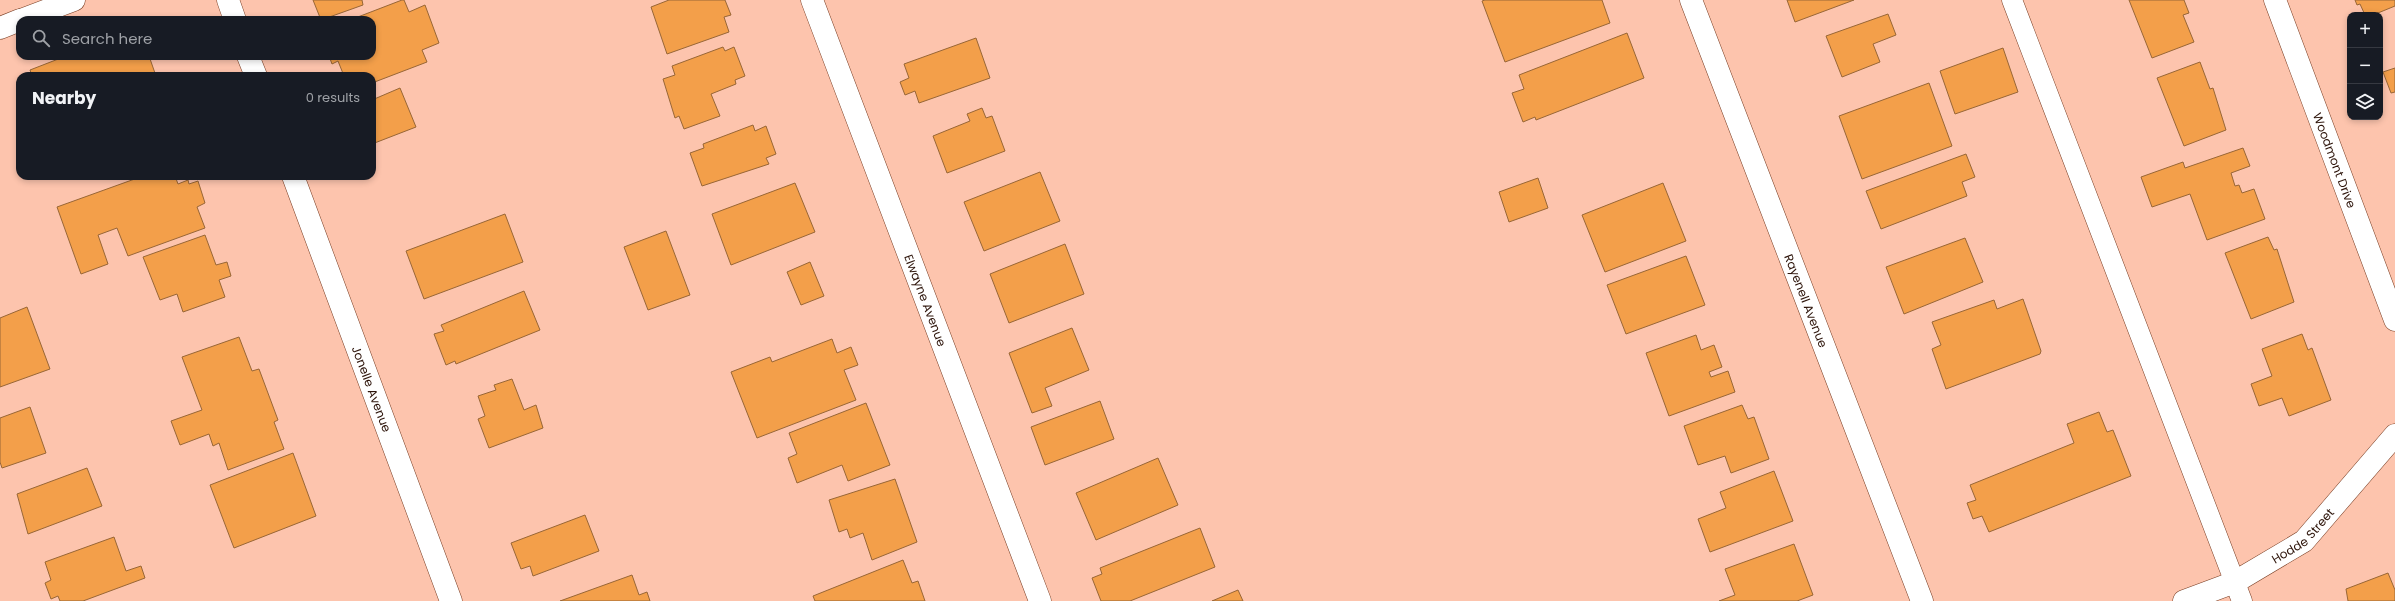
<!DOCTYPE html>
<meta charset="utf-8">
<style>
:root{--surface:#171b24;--page:#242831;--text:#f1f3f6;--muted:#9ea1a6;--line:#363941}
body{margin:0;font-family:Poppins,sans-serif;background:var(--page);color:var(--text)}
.controls{position:absolute;right:12px;top:12px;display:grid;overflow:hidden;border-radius:8px;box-shadow:0 2px 6px #0003}
.controls button{width:36px;height:36px;display:grid;place-items:center;padding:0;border:0;border-bottom:1px solid var(--line);background:var(--surface);color:var(--text);font:20px sans-serif}
.list{margin:0;padding:0;list-style:none}
h2{display:flex;justify-content:space-between;align-items:center;height:52px;margin:0;padding:0 16px;font-size:17px}
h2 small{font-size:13px;font-weight:400;color:var(--muted)}
.icon{flex:none;width:22px;height:22px;fill:none;stroke:currentColor;stroke-width:2;stroke-linecap:round;stroke-linejoin:round}
.map{position:relative;flex:none;width:2395px;height:601px;overflow:hidden}
.search{position:absolute;background:var(--surface);box-shadow:0 2px 6px #0003;left:16px;top:16px;width:360px;height:44px;display:flex;align-items:center;gap:10px;box-sizing:border-box;padding:0 14px;border-radius:12px;color:var(--muted);font-size:15px}
.panel{position:absolute;background:var(--surface);box-shadow:0 2px 6px #0003;left:16px;top:72px;width:360px;height:108px;border-radius:12px}
.map>svg:first-child{display:block}
</style>
<div class="map">
<svg width="2395" height="601" viewBox="0 0 2395 601">
<rect width="100%" height="100%" fill="#fdc4ad"/>
<g fill="#f39f4a" stroke="#986636">
<path d="M313,0H362L363,5L321,20Z"/>
<path d="M402,0H404L409,12L425,5L439,43L422,50L427,62L372,83V76H344L338,61L332,64L329,56H372V20H350Z"/>
<path d="M669,0H725L731,15L724,17L729,32L667,54L651,7Z"/>
<path d="M1485,0H1602L1610,23L1505,62L1482,1Z"/>
<path d="M1787,0H1854L1795,22Z"/>
<path d="M2129,0H2184L2189,13L2183,15L2194,42L2152,58Z"/>
<path d="M2355,0H2395V6L2373,15H2365L2360,4L2357,5Z"/>
<path d="M1888,14L1896,35L1873,44L1880,62L1842,77L1826,36Z"/>
<path d="M1627,33L1644,78L1536,120L1535,117L1523,122L1512,93L1524,89L1519,75Z"/>
<path d="M976,38L990,78L919,103L915,91L905,95L900,82L909,78L904,64Z"/>
<path d="M723,47L725,51L734,47L745,76L735,80L736,84L711,94L720,116L684,129L679,116L675,118L663,79L675,75L672,66Z"/>
<path d="M2003,48L2018,92L1955,114L1940,71Z"/>
<path d="M66,56H149L156,76H32L30,70Z"/>
<path d="M2200,62L2210,89L2213,88L2226,130L2184,146L2157,78Z"/>
<path d="M2395,68V92L2391,93L2383,72Z"/>
<path d="M1929,83L1952,146L1862,179L1839,116Z"/>
<path d="M400,88L416,127L372,144V100Z"/>
<path d="M982,108L986,118L992,116L1005,151L947,173L933,136L970,121L967,114Z"/>
<path d="M753,125L755,131L766,126L776,154L766,158L769,164L702,186L690,153L704,148L703,144Z"/>
<path d="M2243,148L2250,166L2231,173L2235,186L2239,185L2242,193L2254,189L2265,219L2207,240L2190,194L2152,207L2141,177L2183,162L2185,168Z"/>
<path d="M1966,154L1975,177L1962,182L1967,196L1881,229L1866,191Z"/>
<path d="M1040,172L1060,221L984,251L964,202Z"/>
<path d="M143,176H175L178,184L188,180L189,184L198,181L205,203L197,207L205,228L128,256L117,228L98,235L108,264L81,274L57,207Z"/>
<path d="M1538,178L1548,208L1509,222L1499,192Z"/>
<path d="M795,183L815,232L731,265L712,214Z"/>
<path d="M1663,183L1686,241L1605,272L1582,215Z"/>
<path d="M505,214L523,262L424,299L406,251Z"/>
<path d="M666,231L690,295L648,310L624,247Z"/>
<path d="M205,235L216,265L227,262L231,276L219,280L225,297L183,312L177,294L160,300L143,257Z"/>
<path d="M2268,237L2274,250L2277,249L2294,302L2251,319L2225,253Z"/>
<path d="M1965,238L1983,282L1904,314L1886,267Z"/>
<path d="M1065,244L1084,294L1009,323L990,274Z"/>
<path d="M1686,256L1705,305L1626,334L1607,285Z"/>
<path d="M810,262L824,296L801,305L787,272Z"/>
<path d="M524,291L540,330L456,364L455,361L446,365L434,334L444,331L441,325Z"/>
<path d="M2023,299L2041,351L2040,354L1946,389L1932,349L1941,345L1932,322L1994,300L1997,309Z"/>
<path d="M27,307L50,369L0,387V318Z"/>
<path d="M1072,328L1089,370L1045,388L1052,406L1032,413L1009,353Z"/>
<path d="M2302,334L2308,350L2312,348L2331,400L2289,416L2282,398L2259,406L2251,384L2272,376L2262,349Z"/>
<path d="M1696,335L1701,350L1714,345L1722,367L1709,372L1711,377L1728,371L1735,392L1669,416L1646,353Z"/>
<path d="M239,337L252,371L259,369L278,420L274,422L284,449L228,470L219,443L213,446L209,434L180,445L171,421L202,410L182,357Z"/>
<path d="M832,339L837,353L851,347L858,365L844,370L856,400L757,438L731,372L770,357L772,362Z"/>
<path d="M512,379L524,410L536,405L543,428L489,448L478,419L485,416L478,396L496,390L494,385Z"/>
<path d="M1100,401L1114,439L1045,465L1031,427Z"/>
<path d="M866,403L890,465L848,481L842,465L797,483L788,458L797,454L789,433Z"/>
<path d="M1742,405L1748,419L1754,417L1769,459L1731,473L1725,456L1698,465L1684,426Z"/>
<path d="M30,407L46,453L2,468L0,462V418Z"/>
<path d="M2099,412L2107,432L2113,430L2131,476L1989,532L1982,516L1973,519L1967,503L1976,500L1970,485L2074,443L2067,424Z"/>
<path d="M293,453L316,516L234,548L210,485Z"/>
<path d="M1158,458L1178,505L1096,540L1076,493Z"/>
<path d="M87,468L102,506L28,534L17,494Z"/>
<path d="M1774,471L1793,521L1710,552L1698,519L1726,508L1720,492Z"/>
<path d="M895,479L917,542L872,560L863,533L850,538L847,529L839,532L829,500Z"/>
<path d="M585,515L599,551L533,576L530,566L521,569L511,543Z"/>
<path d="M1200,528L1215,567L1130,601H1101L1092,578L1102,574L1100,568Z"/>
<path d="M114,537L126,571L141,566L145,578L83,601H60L58,596L51,599L45,583L51,580L45,562Z"/>
<path d="M1794,544L1813,595L1797,601H1719L1735,595L1725,569Z"/>
<path d="M903,560L912,583L918,581L925,601H815L813,596Z"/>
<path d="M2388,573L2395,590V601H2348L2346,589Z"/>
<path d="M632,575L639,595L647,592L650,601H560Z"/>
<path d="M1238,590L1243,601H1212Z"/>
</g>
<g fill="none" stroke-linecap="round" stroke-linejoin="round">
<g stroke="#793e24" stroke-width="21">
<path id="service" d="M2012,0L2242,601"/>
</g>
<g stroke="#793e24" stroke-width="23">
<g id="minor">
<path d="M228,0L235,20"/>
<path id="s1" d="M812,0L1040,601"/>
<path id="s2" d="M1691,0L1922,601"/>
<path id="s3" d="M2275,0L2395,320"/>
<path d="M21,20L74,0"/>
<path d="M0,28L20,20"/>
<path d="M248,56L256,76"/>
<path id="s4" d="M293,176L451,601"/>
<path id="s5" d="M2184,601L2235,582L2304,541L2395,435"/>
</g>
</g>
<use href="#service" stroke="#fff" stroke-width="20"/>
<use href="#minor" stroke="#fff" stroke-width="22"/>
</g>
<g text-anchor="middle" dominant-baseline="central" stroke-width="3" stroke-linejoin="round" paint-order="stroke">
<g font-size="12" fill="#2d140a" stroke="#faf2ef">
<text stroke="none"><textPath href="#s3" startOffset="171">Woodmont Drive</textPath></text>
<text stroke="none"><textPath href="#s1" startOffset="321">Elwayne Avenue</textPath></text>
<text stroke="none"><textPath href="#s2" startOffset="322">Rayenell Avenue</textPath></text>
<text stroke="none"><textPath href="#s4" startOffset="227">Jonelle Avenue</textPath></text>
<text stroke="none"><textPath href="#s5" startOffset="137">Hodde Street</textPath></text>
</g>
</g>
</svg>
<div class="controls">
<button>+</button>
<button>−</button>
<button><svg class="icon" aria-label="layers" viewBox="0 0 24 24"><path d="M12 4l9 5-9 5-9-5zM3 14l9 5 9-5"/></svg></button>
</div>
<div class="search"><svg class="icon" aria-label="search" viewBox="0 0 24 24"><circle cx="10" cy="10" r="6"/><path d="M15 15l6 6"/></svg>Search here</div>
<section class="panel">
<h2>Nearby<small>0 results</small></h2>
<ul class="list">
</ul>
</section>
</div>
